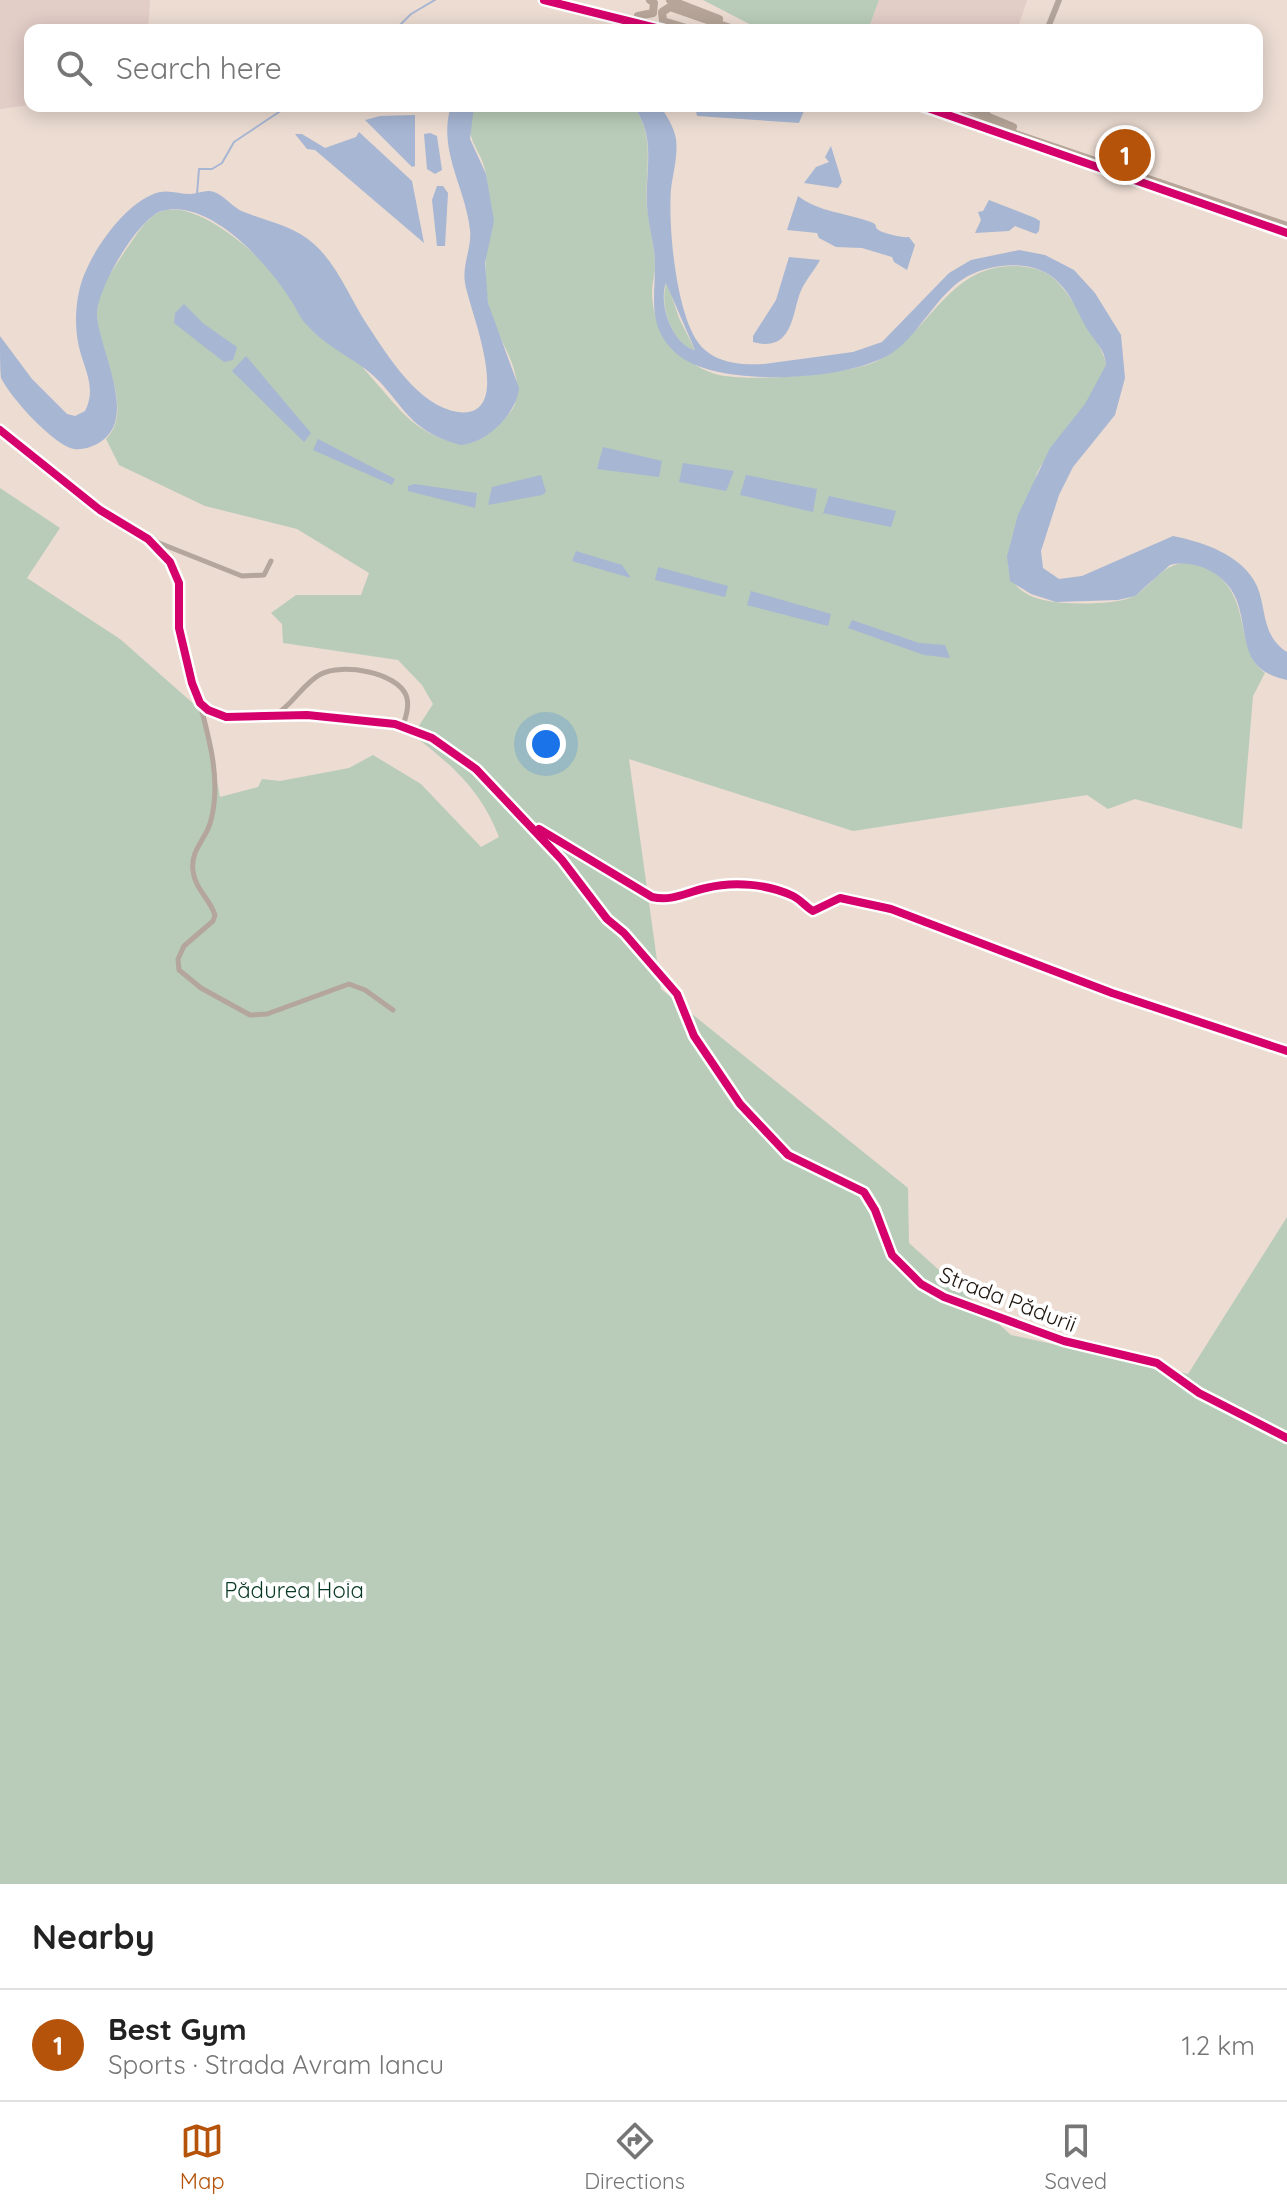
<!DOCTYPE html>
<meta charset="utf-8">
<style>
:root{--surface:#fff;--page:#f2f2f2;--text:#222;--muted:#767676;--line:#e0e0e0;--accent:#b45309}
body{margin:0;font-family:Quicksand,sans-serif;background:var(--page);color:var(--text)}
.you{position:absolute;left:546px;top:744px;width:28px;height:28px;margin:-20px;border:6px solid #fff;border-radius:50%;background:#1a73e8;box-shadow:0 0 0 12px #1a73e833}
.badge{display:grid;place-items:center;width:52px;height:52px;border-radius:50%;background:var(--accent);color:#fff;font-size:26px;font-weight:700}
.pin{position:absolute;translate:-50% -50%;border:4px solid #fff;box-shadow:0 2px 8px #0006}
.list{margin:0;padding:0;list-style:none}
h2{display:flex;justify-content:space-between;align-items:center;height:104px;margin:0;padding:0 32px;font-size:34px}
h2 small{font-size:26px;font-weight:400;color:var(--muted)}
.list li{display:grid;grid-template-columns:52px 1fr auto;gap:24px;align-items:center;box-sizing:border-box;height:112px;padding:0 32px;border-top:2px solid var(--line)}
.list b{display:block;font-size:30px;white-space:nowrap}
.list p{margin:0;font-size:26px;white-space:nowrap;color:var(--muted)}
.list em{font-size:26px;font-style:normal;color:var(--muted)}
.icon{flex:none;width:44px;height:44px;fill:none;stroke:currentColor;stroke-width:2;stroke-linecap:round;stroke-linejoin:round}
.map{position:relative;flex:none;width:1287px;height:1884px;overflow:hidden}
.search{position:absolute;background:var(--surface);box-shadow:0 4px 20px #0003;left:24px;right:24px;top:24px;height:88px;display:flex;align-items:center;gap:20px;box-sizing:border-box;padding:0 28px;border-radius:16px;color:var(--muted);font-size:30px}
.sheet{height:216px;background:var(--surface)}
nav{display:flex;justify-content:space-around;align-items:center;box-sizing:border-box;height:112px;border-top:2px solid var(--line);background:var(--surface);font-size:22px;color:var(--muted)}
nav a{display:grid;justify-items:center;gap:4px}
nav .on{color:var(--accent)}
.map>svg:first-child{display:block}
</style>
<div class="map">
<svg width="1287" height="1884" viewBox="0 0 1287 1884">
<rect width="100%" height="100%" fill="#ecdcd2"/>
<g fill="#e2cdc7">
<path d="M0,0H150L148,30H30V105L0,109Z"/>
<path d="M879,0H1027L1017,30H868Z"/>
</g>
<g fill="#b9ccb9">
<path d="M703,0H879L868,30H761Z"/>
<path d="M474,106H633C657,138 644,170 647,207C649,225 654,243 655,262C656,272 652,282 652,292C652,331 679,362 715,374C745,383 852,375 879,360C931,332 949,263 1017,266C1034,267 1049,271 1060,285C1070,295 1106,352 1106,364C1106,402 1061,435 1041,466C1035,474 1035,485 1030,494C1005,546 985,599 1067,603C1085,604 1119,604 1134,596C1156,583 1161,563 1190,562C1260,582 1229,646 1265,673L1253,696L1242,829L1135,799L1108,809L1087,795L853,831L629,759L661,989L908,1188L909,1243L1011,1335L1188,1374L1287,1217V1884H0V488L60,528L27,578L120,639L204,713L220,797L258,787L262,779L280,781L349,768L373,755L421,784L481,847L499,837C481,790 452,765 413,735L433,704L422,685L398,660L283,643L282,624L271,613L296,595H361L369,573L297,529L205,506L119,465L106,439C137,408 95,346 97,311C99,287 113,270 125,251C134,239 143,222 156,214C217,177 365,375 405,415C420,430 443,442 464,444C473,445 483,437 490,431C498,424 511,415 515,404C525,369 496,339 489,307C479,263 494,218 486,174C481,146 461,140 474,106Z"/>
<path d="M667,282L679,318L695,350C672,346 658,301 667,282Z"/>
</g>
<g fill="#a7b6d3" fill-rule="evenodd">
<path d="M451,106H474L470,139L486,174L494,221L485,263L488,303L519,388C517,413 487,443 461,445C402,430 403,397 364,368C345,354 322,343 306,324C299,317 296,307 290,299C268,264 210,198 162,211C138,218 96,290 97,315C99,351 141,421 97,444C88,448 78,452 68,447C48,438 11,398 1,378C0,368 0,348 0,336L32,379L67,414L75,416L85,411C97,388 84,369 79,347C75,330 75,309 79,292C85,259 125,200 160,192C170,190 180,194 190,194C198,194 206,189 214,192C225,196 233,208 244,212C269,222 295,226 315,245C339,267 350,299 368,326C388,356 418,406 458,412C517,420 469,309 465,283C462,264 472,248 470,230C466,188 437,150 451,106Z"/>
<path d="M633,106H660C667,116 674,127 676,139C678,156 673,173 671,189C668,225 676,326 705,350C721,364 743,365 764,364L853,352L882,342L949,273L971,260L1019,250L1045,255L1074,270L1095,293L1121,335L1125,378L1115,415L1073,467L1059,495L1041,551L1043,568L1059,579L1082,576L1173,536C1203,542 1243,555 1257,586C1267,610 1261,635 1287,652V680C1240,670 1249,640 1238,604C1230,576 1197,558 1170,565L1135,596L1118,600L1056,602L1031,594L1010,581L1007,556L1018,515L1050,448L1085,404L1106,365C1105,349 1095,342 1087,329C1078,313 1072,296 1059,283C1037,259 995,262 968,276C937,293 921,333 892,353C850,381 717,389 677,354C647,328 655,299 655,265C655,245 648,225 647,205C645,169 657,137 633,106ZM666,283L695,350C672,345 658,302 666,283Z"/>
<path d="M695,106H806L799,123L697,116Z"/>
<path d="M415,115V166L412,167L365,120L380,116Z"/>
<path d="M359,132L412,181L424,243L315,150L307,149L295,134H302L325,148L356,137Z"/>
<path d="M430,133L437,136L442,170L435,174L427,169L424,134Z"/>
<path d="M831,146L842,182L838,188L804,183L816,167L829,162L825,157Z"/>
<path d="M437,186H443L448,193L445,246H437L432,200Z"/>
<path d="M798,196C818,212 847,213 871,222C880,226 872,226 880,231C886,234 903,238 909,237L915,245L907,270L894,262L892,257L862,248L836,247L819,238L817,233L787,230Z"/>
<path d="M989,200L1035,218L1040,221L1039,231L1036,234L1015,226L1009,231L975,233L981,220L978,212L983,211Z"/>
<path d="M789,257L820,260C814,271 804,282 800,293C792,315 792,353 753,342V336L776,300Z"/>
<path d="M184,304L204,324L237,347L233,360L224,362L174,323L175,313Z"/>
<path d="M246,356L311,433L304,442L232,371Z"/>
<path d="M318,439L395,479L392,485L313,450Z"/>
<path d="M603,447L662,461L659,477L597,469Z"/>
<path d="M683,463L734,471L726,491L679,482Z"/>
<path d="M541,475L546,492L542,495L488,505L492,487Z"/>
<path d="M746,475L817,489L813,512L740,495Z"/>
<path d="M414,484L477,493L475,508L408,491V486Z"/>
<path d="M829,496L896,511L891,527L823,513Z"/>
<path d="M576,551L622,565L631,578L572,561Z"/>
<path d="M658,567L728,586L725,597L655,580Z"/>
<path d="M751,591L831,614L828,626L747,605Z"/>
<path d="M852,620L919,643L945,645L950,658L924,655L848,628Z"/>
</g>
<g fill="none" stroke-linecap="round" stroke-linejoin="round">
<g stroke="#a7b6d3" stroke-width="2">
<path d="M395,30L411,14L435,0"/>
<path d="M197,194L199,169H212L222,163L234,142L288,106"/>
</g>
<g stroke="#b4a69c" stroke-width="5">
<path d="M149,539L242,576L264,575L271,561"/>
<path d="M200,704C210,741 221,782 211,820C207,839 190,849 193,871C195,889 210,899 215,915L213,921L184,946L178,959L179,970L201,988L250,1015L267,1014L349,984L365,990L393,1010"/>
<path d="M275,715C293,705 303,683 321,674C342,663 396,672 406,695C410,705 406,716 403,726"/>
</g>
<g stroke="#b4a69c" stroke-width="6">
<path d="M1047,30L1059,0"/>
<path d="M981,106L989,116"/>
<path d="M0,430L100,510L148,539L170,562L179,583V628L192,683L200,703L208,710L226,717L307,715L395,724L432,738L476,769L562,860L607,919L624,933L677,994L694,1036L740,1104L788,1155L864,1192L875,1210L892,1255L921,1284L944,1297L1064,1341L1157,1363L1199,1393L1287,1438"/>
<path d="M532,832L538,829L549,832C576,848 632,895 660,899C678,900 692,890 708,888C736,883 768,884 793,897C801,900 806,907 813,911L840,898L891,909L1112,993L1287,1051"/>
</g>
<g stroke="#b6a598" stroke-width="8">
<path d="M552,0L673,30"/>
<path d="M670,0L719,19"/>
<path d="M638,16L653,13L654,3L650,0"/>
<path d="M693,30L663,21L662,12L670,7L736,30"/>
<path d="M933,106L1287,226"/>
<path d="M962,106L1013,127"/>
</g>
<g stroke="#fff" stroke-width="13">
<g id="cycleway">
<path d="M544,0L664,30"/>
<path d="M922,106L1287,233"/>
<path d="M0,430L100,510L148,539L170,562L179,583V628L192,683L200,703L208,710L226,717L307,715L395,724L432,738L476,769L562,860L607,919L624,933L677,994L694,1036L740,1104L788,1155L864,1192L875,1210L892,1255L921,1284L944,1297L1064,1341L1157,1363L1199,1393L1287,1438"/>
<path d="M539,829L652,897C672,902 687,892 706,888C734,881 768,884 793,896C801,900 806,907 813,911L840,898L891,909L1112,993L1287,1051"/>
</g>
</g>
<use href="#cycleway" stroke="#d6006c" stroke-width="8"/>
</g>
<g text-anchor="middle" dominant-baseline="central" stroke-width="8" stroke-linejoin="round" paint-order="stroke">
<g font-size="22" fill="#1d140d" stroke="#fff">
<text transform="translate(1008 1299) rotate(21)">Strada Pădurii</text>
</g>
<g font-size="22" fill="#083824" stroke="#fff">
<text x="294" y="1590">Pădurea Hoia</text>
</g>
</g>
</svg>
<div class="you"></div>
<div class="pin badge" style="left:1125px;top:155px">1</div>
<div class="search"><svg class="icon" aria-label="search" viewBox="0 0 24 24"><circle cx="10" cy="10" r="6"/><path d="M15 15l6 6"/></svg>Search here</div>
</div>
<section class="sheet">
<h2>Nearby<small></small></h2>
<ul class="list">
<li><span class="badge">1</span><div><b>Best Gym</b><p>Sports · Strada Avram Iancu</p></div><em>1.2 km</em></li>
</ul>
</section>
<nav>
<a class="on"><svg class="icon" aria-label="map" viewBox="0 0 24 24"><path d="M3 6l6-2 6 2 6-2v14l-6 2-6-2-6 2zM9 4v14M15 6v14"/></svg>Map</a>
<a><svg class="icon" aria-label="directions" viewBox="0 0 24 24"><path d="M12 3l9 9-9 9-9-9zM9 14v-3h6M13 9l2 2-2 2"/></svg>Directions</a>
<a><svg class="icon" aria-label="saved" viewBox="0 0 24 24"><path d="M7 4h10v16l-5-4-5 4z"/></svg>Saved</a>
</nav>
